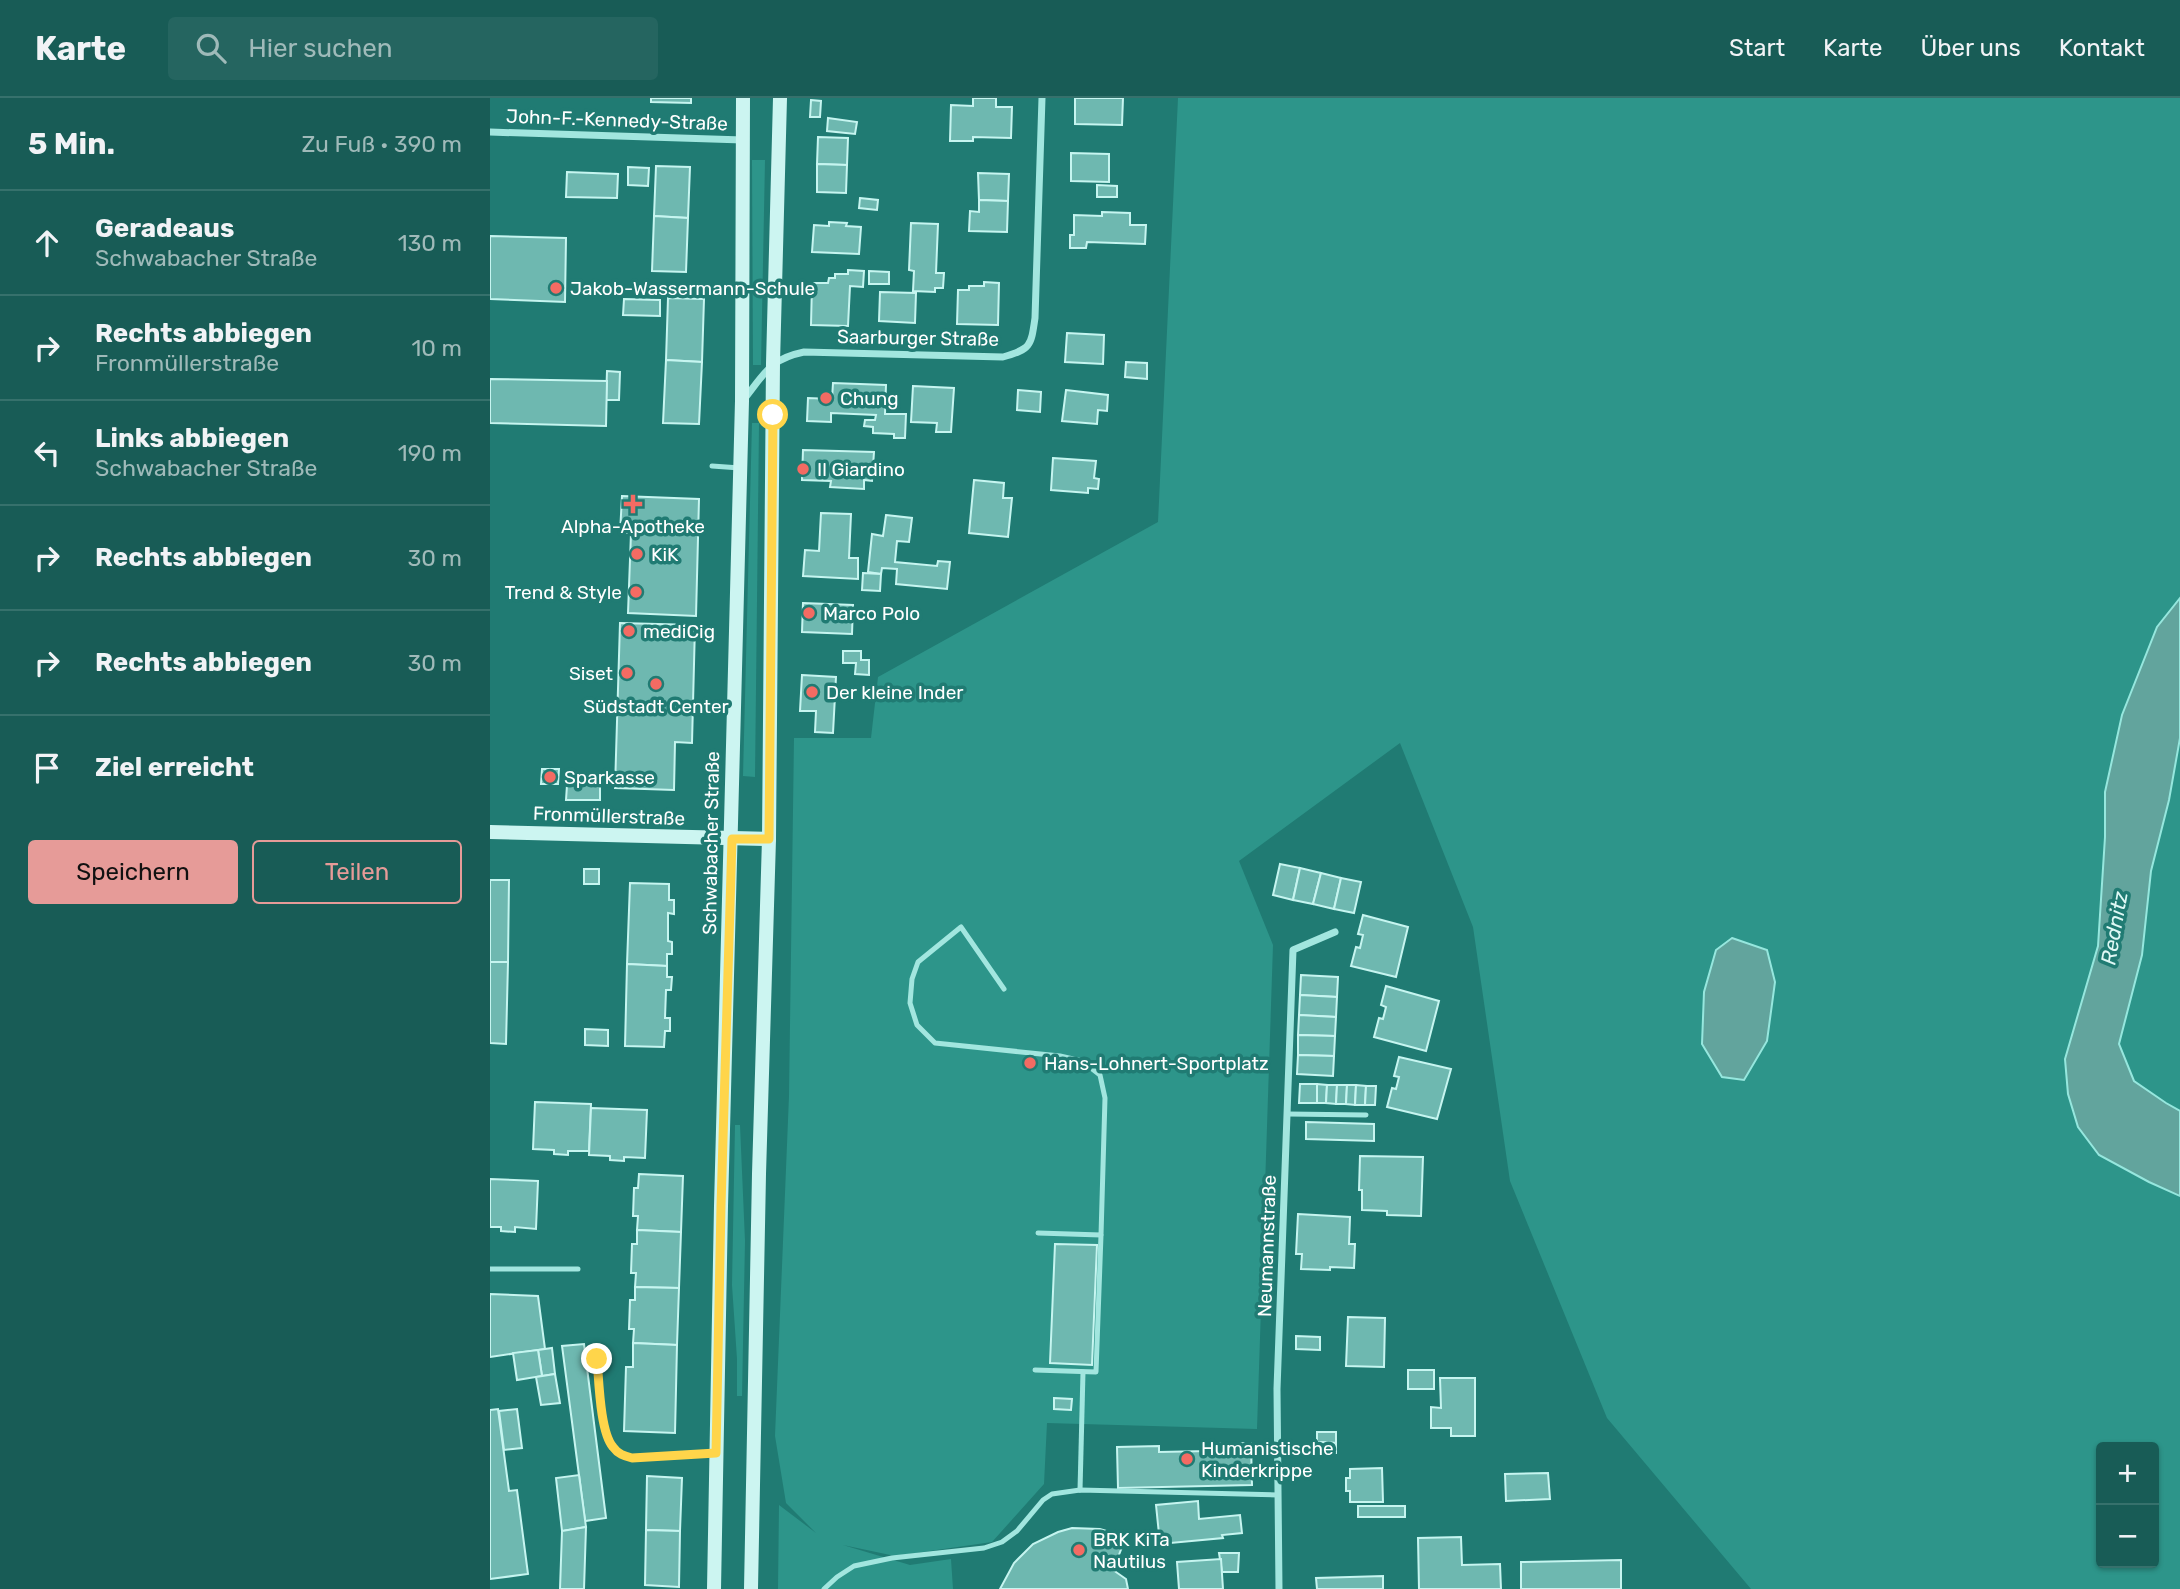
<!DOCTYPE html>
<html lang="de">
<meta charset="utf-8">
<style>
:root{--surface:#185c56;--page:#256560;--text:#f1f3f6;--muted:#9fbab9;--line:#36716c;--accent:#e69b98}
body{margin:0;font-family:Rubik,sans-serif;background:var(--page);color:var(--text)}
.controls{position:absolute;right:21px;bottom:21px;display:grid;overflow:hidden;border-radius:7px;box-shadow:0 2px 5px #0004}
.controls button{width:63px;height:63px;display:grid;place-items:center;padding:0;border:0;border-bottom:2px solid var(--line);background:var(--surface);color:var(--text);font:35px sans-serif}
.stop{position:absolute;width:21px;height:21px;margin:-16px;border:5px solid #ffd54a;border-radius:50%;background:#fff}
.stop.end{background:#ffd54a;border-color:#fff;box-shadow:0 2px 7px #0008}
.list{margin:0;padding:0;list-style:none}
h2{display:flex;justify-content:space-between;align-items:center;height:91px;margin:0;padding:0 28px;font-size:30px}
h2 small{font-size:23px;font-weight:400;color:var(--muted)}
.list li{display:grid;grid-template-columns:46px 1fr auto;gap:21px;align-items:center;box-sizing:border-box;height:105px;padding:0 28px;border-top:2px solid var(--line)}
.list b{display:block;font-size:26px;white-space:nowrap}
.list p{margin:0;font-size:23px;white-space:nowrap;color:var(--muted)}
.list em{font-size:23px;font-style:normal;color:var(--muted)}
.actions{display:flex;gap:14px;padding:21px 28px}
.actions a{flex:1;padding:16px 0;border:2px solid var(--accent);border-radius:7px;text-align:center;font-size:24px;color:var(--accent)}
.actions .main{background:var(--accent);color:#111}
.icon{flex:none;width:38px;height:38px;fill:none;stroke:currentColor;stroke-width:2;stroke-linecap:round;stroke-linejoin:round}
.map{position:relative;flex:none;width:1690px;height:1491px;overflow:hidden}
header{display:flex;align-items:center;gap:42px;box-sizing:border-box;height:98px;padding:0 35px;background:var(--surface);border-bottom:2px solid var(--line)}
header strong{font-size:33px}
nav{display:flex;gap:38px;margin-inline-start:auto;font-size:24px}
.search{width:490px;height:63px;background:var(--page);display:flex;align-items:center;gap:18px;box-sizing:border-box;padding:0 24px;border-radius:7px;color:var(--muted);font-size:26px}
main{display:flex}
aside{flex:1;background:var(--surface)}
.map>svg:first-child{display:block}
</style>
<header>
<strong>Karte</strong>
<div class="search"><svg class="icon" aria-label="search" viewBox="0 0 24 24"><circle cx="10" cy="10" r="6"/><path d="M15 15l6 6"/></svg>Hier suchen</div>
<nav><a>Start</a><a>Karte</a><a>Über uns</a><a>Kontakt</a></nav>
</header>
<main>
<aside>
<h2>5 Min.<small>Zu Fuß · 390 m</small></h2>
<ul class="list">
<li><svg class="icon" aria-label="ahead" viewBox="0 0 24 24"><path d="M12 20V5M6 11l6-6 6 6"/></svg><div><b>Geradeaus</b><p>Schwabacher Straße</p></div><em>130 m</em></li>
<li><svg class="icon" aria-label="right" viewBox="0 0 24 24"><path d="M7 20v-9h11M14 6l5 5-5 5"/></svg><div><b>Rechts abbiegen</b><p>Fronmüllerstraße</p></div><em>10 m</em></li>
<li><svg class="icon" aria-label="left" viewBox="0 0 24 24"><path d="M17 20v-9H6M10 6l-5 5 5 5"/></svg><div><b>Links abbiegen</b><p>Schwabacher Straße</p></div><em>190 m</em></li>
<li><svg class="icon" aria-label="right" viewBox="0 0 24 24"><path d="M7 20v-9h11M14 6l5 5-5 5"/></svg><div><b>Rechts abbiegen</b></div><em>30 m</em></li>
<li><svg class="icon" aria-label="right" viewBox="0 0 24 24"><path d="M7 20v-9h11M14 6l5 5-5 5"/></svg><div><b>Rechts abbiegen</b></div><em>30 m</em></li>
<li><svg class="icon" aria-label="arrive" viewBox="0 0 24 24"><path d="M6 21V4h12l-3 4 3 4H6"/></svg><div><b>Ziel erreicht</b></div></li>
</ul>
<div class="actions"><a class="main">Speichern</a><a>Teilen</a></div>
</aside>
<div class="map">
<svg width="1690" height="1491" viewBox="0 0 1690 1491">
<rect width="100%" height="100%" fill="#207b73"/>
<g fill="#2d958a" fill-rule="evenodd">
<path d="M688,0H1690V1491H1261L1117,1320L1020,1083L983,829L910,645L749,763L783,847L767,1331L557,1325L554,1386L502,1444L405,1458L353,1447L420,1467L461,1461L463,1491H288L289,1407L326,1435L296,1405L285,1338L299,998L304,640H381L388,579L668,424ZM1611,1349H1664V1465H1611Z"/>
<path d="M262,62H275L271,267H263Z"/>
<path d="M262,325H269L265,679L253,678Z"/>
<path d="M245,1027H250L255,1143L252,1298H247V1261L242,1187Z"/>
</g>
<g fill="#62a49d" stroke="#96e7de" stroke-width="2">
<path d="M1690,500V640L1679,702L1661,773L1652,857L1629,946L1644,983L1676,1005L1690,1013V1098L1659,1084L1609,1057L1588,1029L1578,996L1575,961L1608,848L1615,739V694L1632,617L1667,529Z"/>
<path d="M1242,840L1277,852L1285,884L1277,943L1254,982L1232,979L1212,946L1214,894L1226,852Z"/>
</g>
<g fill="#6eb8b0" stroke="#c6f5f0" stroke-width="2">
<path d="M161,0H201V5L161,4Z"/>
<path d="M483,0H506V9H522L521,40L483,39V43H460L461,7L483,8Z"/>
<path d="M585,0H633L632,27L585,26Z"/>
<path d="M321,2L331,3L330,19H320Z"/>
<path d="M338,20L367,24L365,36L337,33Z"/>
<path d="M328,39L358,40L357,67L327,66Z"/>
<path d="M581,55L619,56V84L581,83Z"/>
<path d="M327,66L357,67L356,95L327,94Z"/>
<path d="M166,68L200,69L198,120L164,118Z"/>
<path d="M138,69L159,70L158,88L138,87Z"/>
<path d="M77,74L128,76L127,100L76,99Z"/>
<path d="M488,75L519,76L518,103L489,102Z"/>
<path d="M607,87L627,88V99H607Z"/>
<path d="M370,100L388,102L387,112L369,110Z"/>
<path d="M489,102L518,103L517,134L479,133L480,113L489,114Z"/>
<path d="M612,114L640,115V127H656L655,146L597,144L596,150H580V137H584V117L612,118Z"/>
<path d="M164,118L198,120L196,174L162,173Z"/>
<path d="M339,124L357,125L356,128L371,129L369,156L322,154L324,127L339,128Z"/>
<path d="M421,125L448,126L446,175H454L453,190H445V194L423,193L424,173L419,172Z"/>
<path d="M0,138L76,140L75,204L0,201Z"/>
<path d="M358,172L374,173L373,189L360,188L358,228L321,227L322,185H338L339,180H345V176H358Z"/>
<path d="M379,173L399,174V186H379Z"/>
<path d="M494,184L509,185L508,227L467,226L468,192H479V188H494Z"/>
<path d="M390,194L426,195L425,225L389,223Z"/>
<path d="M178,200L214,201L212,264L176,262Z"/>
<path d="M134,201L170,202V218L133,217Z"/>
<path d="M577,235L614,237L613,266L575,264Z"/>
<path d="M176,262L212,264L209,326L173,325Z"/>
<path d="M636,264L657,265V281L635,279Z"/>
<path d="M117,273L130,274L129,302H116Z"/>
<path d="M0,281L117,283L116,328L0,325Z"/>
<path d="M343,285L396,287L395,316H416L415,340H404V336L383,335V329L374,328L375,322H385L386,317L341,315V324L317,323L318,300L342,301Z"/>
<path d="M423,288L464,290L461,334H446L447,325L421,324Z"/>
<path d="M528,292L551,294L550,314L527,312Z"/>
<path d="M576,292L618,297L617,313L608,312L607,326L572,323Z"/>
<path d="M313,352L384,354L382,383L374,382V391L340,389L341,383L312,382Z"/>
<path d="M563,360L606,363L604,380L609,381L608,391L598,390V395L561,392Z"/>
<path d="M484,382L514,385L513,400H522L518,439L479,435Z"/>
<path d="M132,398L209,401L206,518L138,515L141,435H130Z"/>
<path d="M331,415L361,416L359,460H368V481L313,478L315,452L329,453Z"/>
<path d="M396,417L422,420L419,444L407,443L405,464L447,468L448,463L460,464L457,491L406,486L407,471L392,470L391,476L378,474L382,436L393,438Z"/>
<path d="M373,475L391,476L390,493L372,492Z"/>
<path d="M313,505L363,507L362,536L312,534Z"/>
<path d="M130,525L205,527L202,645L185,644L184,692L125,690Z"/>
<path d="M353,553H371V562H379V577L365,576L366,565H353Z"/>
<path d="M312,577L346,579L343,635L325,634L326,613H310Z"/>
<path d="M52,671H69L68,686H51Z"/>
<path d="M77,687H110V702H76Z"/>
<path d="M790,766L810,770L803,802L783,797Z"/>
<path d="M810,770L831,775L823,806L803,802Z"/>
<rect x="94" y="771" width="15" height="15"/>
<path d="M831,775L851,780L844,811L823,806Z"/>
<path d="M851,780L871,784L864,815L844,811Z"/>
<path d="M0,782H19L18,864H0Z"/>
<path d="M140,785L179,786V802H184V816L178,815V843L182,844V856H177V868L137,866Z"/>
<path d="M873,817L918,829L906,879L861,868L866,849L870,850L873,837L868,836Z"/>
<path d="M0,864H18L16,946L0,945Z"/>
<path d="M137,866L177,868V879H182L181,892H176L175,920H180V933H175L174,949L135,948Z"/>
<path d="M811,877L848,879L847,899L810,897Z"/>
<path d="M896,888L949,903L936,953L884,939L889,920L893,921L896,909L891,907Z"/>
<path d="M810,897L847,899L846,919L809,917Z"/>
<path d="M809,917L846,919L845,938L808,937Z"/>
<path d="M95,931L118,932V948L95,947Z"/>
<path d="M808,937L845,938L844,958L808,957Z"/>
<path d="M808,957L844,958L843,978L807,976Z"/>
<path d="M909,959L961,971L947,1021L897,1009L902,990L906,991L909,979L904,978Z"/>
<path d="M810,986H827V1005H809Z"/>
<path d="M827,986L837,987L836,1005H827Z"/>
<path d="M837,987H847L846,1006L836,1005Z"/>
<path d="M847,987H857L856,1006H846Z"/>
<path d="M857,987H866L865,1007L856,1006Z"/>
<path d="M866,987L876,988L875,1007H865Z"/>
<path d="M876,988H886L885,1007H875Z"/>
<path d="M45,1004L101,1006L99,1053H78V1057L64,1056V1052L43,1051Z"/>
<path d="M101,1010L157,1012L155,1060L134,1059V1063L120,1062V1058L99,1057Z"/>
<path d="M816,1024L884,1026V1043L816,1041Z"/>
<path d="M870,1058L933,1059L931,1118L897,1117V1113L872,1112V1092H869Z"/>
<path d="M149,1076L193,1078L191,1134L147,1132L148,1118H143L144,1090H148Z"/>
<path d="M0,1081L48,1083L46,1131L25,1129V1134L11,1133V1129H0Z"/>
<path d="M808,1116L860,1119L859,1146H865L864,1170L840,1169V1172L811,1171L812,1156H806Z"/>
<path d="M147,1132L191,1134L189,1190L145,1189L146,1175H141L142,1146H147Z"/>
<path d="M565,1146L607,1147L602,1267L560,1265Z"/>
<path d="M145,1189L189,1190L187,1247L143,1245L144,1231H139L140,1202H145Z"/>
<path d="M0,1196L48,1198L55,1251L0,1259Z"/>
<path d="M858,1219L895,1220L894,1269L856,1268Z"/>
<path d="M806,1238L830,1239V1252L806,1251Z"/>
<path d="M143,1245L187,1247L185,1335L134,1333L136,1269H143Z"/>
<path d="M94,1246L116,1420L95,1423L72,1248Z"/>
<path d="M62,1250L65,1276L52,1278L48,1252Z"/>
<path d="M48,1252L52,1278L27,1282L23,1255Z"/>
<rect x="918" y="1272" width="26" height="19"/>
<path d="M65,1276L70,1305L51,1307L46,1279Z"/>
<path d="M950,1280H985V1338H961V1330H941V1309L951,1310Z"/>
<path d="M564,1300L582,1301L581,1312L564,1311Z"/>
<path d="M8,1311L19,1393L27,1392L38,1476L0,1481V1312Z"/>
<path d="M27,1311L32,1350L14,1352L9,1313Z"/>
<path d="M827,1334H846V1345L827,1344Z"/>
<path d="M827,1344L846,1345V1355L827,1354Z"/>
<path d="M761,1345L762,1387L628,1390L627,1349L669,1348V1354L718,1353V1346Z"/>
<path d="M892,1370L893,1404H860V1393H856V1380H860V1371Z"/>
<path d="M1058,1375L1060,1401L1016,1403L1015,1376Z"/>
<path d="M89,1377L96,1429L72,1433L66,1380Z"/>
<path d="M157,1378L192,1380L190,1433L156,1432Z"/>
<path d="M708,1403L709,1421L750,1417L752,1435L732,1437L733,1440L670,1446L666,1407Z"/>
<rect x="868" y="1408" width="47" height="11"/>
<path d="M96,1429L94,1491H70L72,1433Z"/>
<path d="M582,1430L610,1431L636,1439L623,1472L636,1481L638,1491H510L524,1465L543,1446L568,1434Z"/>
<path d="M156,1432L190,1433L189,1489L155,1487Z"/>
<path d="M971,1439L972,1467L1010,1466L1011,1491H929L928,1440Z"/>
<path d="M729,1455H749L748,1474H732Z"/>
<path d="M731,1461L733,1491H689L687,1464Z"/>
<path d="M1131,1462V1491H1031V1464Z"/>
<path d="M893,1478V1491H827L826,1480Z"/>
</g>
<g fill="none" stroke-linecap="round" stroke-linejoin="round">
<g stroke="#a2e6df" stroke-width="5">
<path d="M222,368L250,370"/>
<path d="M514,891L471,829L428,864L422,881L420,905L427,927L445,945L570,958L592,963L610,977L615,1000L611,1137L548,1135"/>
<path d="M798,1016L876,1017"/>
<path d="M0,1171H88"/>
<path d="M107,1261C109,1283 109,1333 123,1350C128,1356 134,1358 142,1360L225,1355"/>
<path d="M545,1272L606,1274L611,1137"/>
<path d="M590,1392L593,1274"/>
<path d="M334,1491L347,1479L364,1468L402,1460L494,1450L512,1444L527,1433L553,1402L562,1396L590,1392L788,1397"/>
</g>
<g stroke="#a2e6df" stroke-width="7">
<path d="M0,34L253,42"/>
<path d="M255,300C275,275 280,261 314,254L513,259C541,251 541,248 545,220L552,0"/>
<path d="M789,1491L787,1291L803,852L845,834"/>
</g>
<g stroke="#ccf5f1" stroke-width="14">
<path d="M0,734L279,741"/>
<path d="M224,1491L231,1108L252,303L253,0"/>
<path d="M261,1491L269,1076L279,741L283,265L290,0"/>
</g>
</g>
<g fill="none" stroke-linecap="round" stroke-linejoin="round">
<path stroke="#ffd54a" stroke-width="9" d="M107,1261C109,1283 110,1334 123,1349C128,1356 134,1358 142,1360L226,1355L231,1108L242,741H279L283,317"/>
</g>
<g fill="#f36b63" stroke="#207b73" stroke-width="2.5">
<circle cx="66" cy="190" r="7"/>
<circle cx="336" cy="300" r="7"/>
<circle cx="313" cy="371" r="7"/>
<path d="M139.5 395.5h7v7h7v7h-7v7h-7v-7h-7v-7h7z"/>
<circle cx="147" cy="456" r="7"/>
<circle cx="146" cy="494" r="7"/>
<circle cx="319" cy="515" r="7"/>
<circle cx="139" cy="533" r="7"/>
<circle cx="137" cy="575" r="7"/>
<circle cx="166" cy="586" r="7"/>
<circle cx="322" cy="594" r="7"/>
<circle cx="60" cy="679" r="7"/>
<circle cx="540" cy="965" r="7"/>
<circle cx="697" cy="1361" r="7"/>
<circle cx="589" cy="1452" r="7"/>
</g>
<g text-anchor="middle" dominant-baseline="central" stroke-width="7" stroke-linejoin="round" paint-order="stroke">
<g font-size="19" fill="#fff" stroke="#207b73">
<text transform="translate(127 22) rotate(2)">John-F.-Kennedy-Straße</text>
<text transform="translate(428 240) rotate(1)">Saarburger Straße</text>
<text transform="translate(119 718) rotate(2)">Fronmüllerstraße</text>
<text transform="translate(221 745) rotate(-89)">Schwabacher Straße</text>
<text transform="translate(777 1148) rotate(-88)">Neumannstraße</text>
</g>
<g font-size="19" fill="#fff" stroke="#207b73" text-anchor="start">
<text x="80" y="190">Jakob-Wassermann-Schule</text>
<text x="350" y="300">Chung</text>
<text x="327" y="371">Il Giardino</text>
<text x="143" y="428" text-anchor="middle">Alpha-Apotheke</text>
<text x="161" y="456">KiK</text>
<text x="132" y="494" text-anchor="end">Trend &amp; Style</text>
<text x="333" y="515">Marco Polo</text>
<text x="153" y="533">mediCig</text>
<text x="123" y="575" text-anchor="end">Siset</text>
<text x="336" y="594">Der kleine Inder</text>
<text x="166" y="608" text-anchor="middle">Südstadt Center</text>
<text x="74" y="679">Sparkasse</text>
<text x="554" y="965">Hans-Lohnert-Sportplatz</text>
<text x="711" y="1350">Humanistische<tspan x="711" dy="22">Kinderkrippe</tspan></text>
<text x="603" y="1441">BRK KiTa<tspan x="603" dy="22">Nautilus</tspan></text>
</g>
<g font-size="21" font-style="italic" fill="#dff8f5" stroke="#207b73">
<text transform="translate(1624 830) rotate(-80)">Rednitz</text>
</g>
</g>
</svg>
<div class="controls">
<button>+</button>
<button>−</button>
</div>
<div class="stop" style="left:283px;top:317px"></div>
<div class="stop end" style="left:107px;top:1261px"></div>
</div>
</main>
